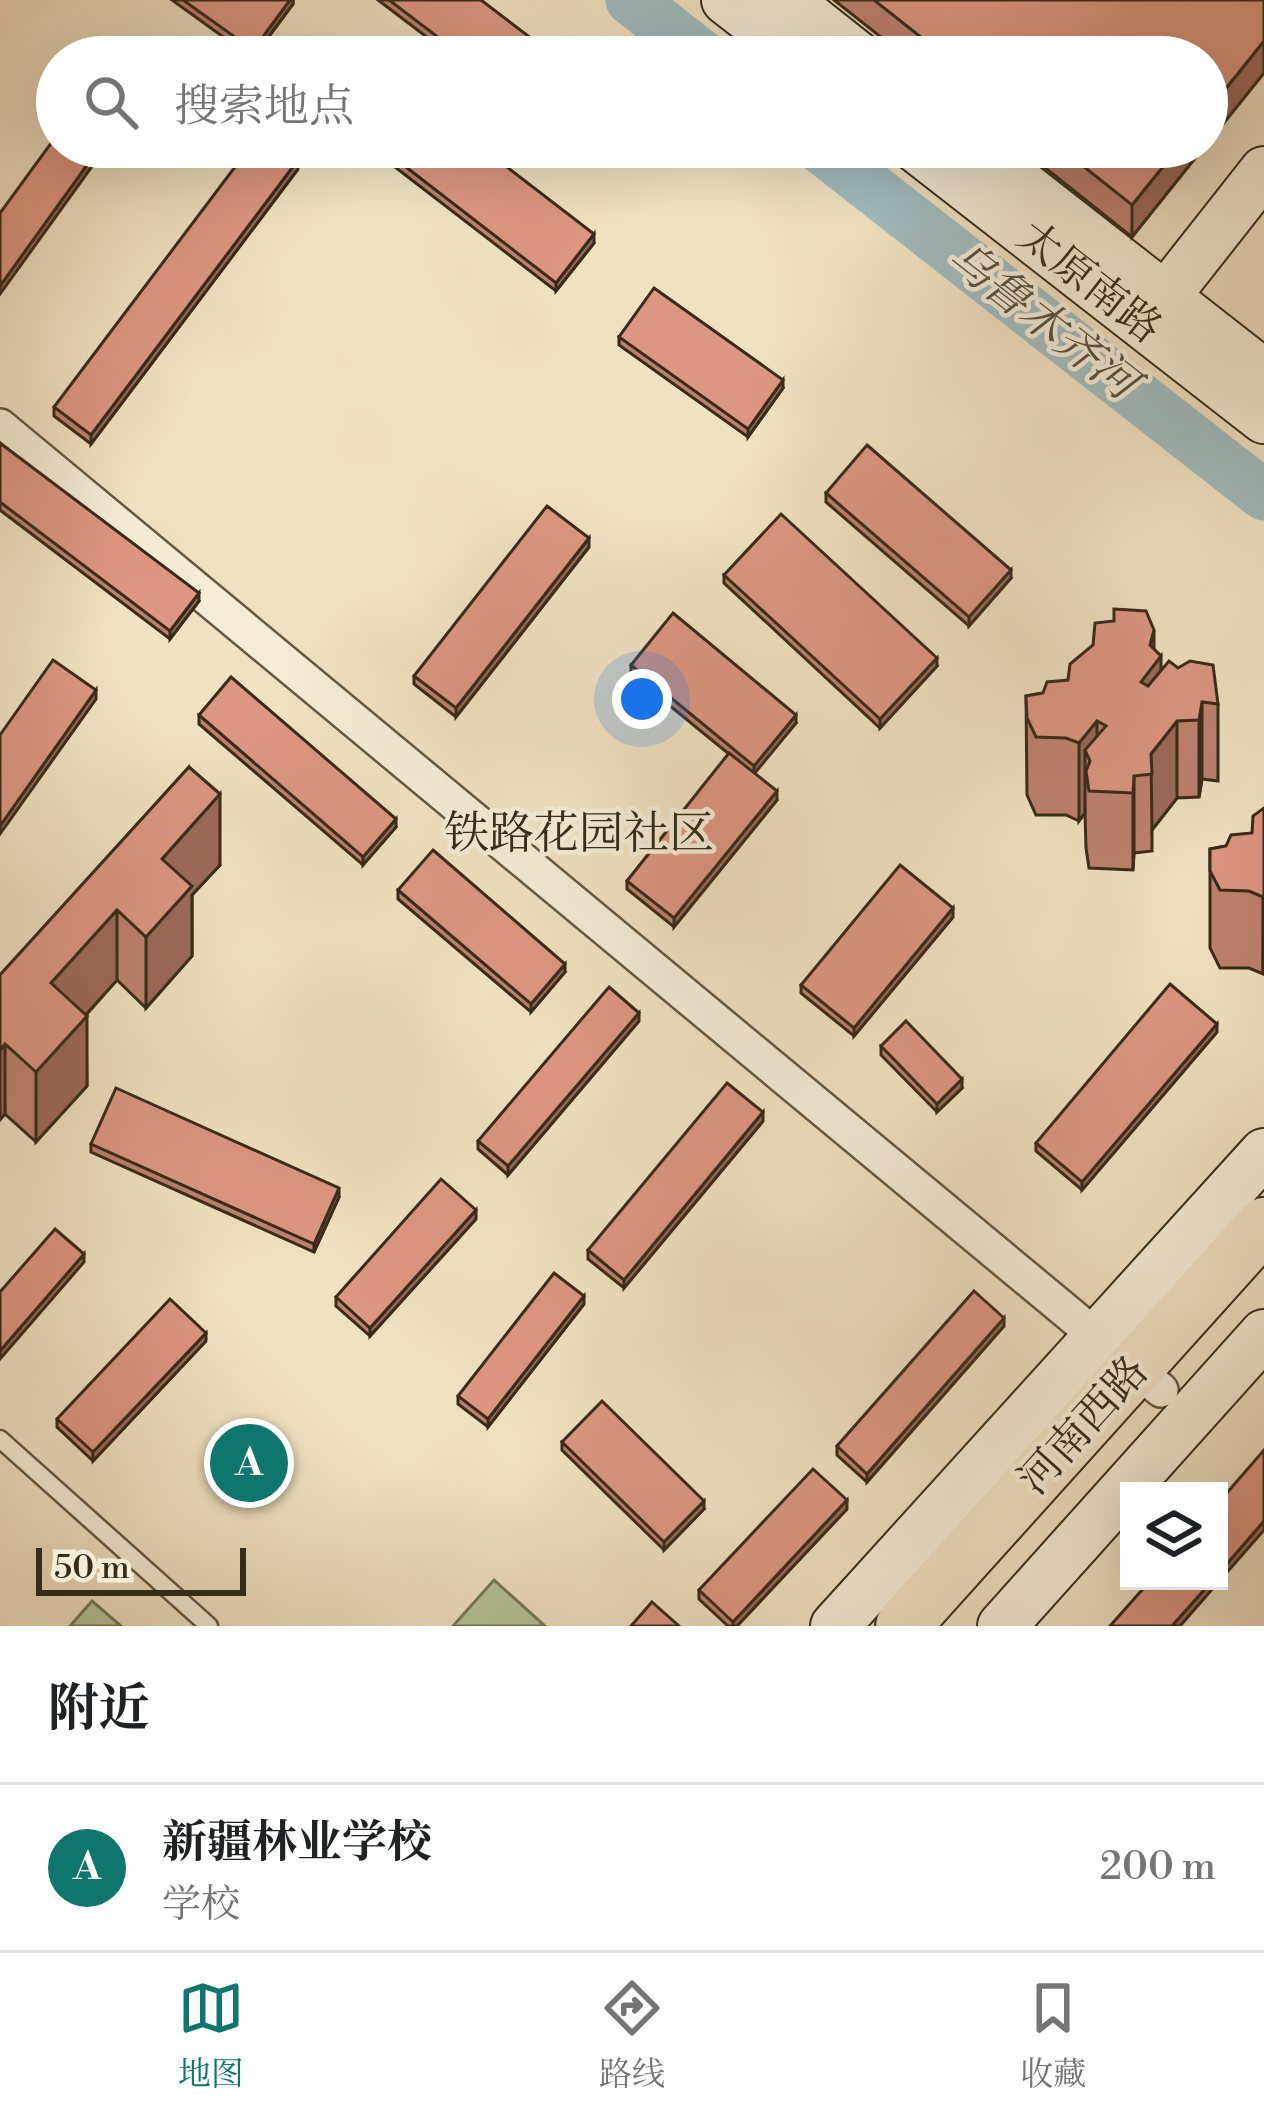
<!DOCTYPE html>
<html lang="zh">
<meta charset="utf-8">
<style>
:root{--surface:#fff;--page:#f6f6f6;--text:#202124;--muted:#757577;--line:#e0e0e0;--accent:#0f766e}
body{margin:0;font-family:"Libre Bodoni","Noto Serif SC",serif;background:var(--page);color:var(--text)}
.controls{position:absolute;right:36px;bottom:36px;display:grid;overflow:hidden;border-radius:0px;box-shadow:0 12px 48px #0002}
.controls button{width:108px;height:108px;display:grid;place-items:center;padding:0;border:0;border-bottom:3px solid var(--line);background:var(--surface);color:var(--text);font:60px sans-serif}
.scale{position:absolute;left:36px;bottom:30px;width:210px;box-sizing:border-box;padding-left:12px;border:6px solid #372b19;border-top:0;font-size:33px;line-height:42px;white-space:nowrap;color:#372b19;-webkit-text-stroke:9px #f5ecd7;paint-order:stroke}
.you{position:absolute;left:642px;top:699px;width:42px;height:42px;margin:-30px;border:9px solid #fff;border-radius:50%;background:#1a73e8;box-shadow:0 0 0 18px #1a73e833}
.badge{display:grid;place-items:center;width:78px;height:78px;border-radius:50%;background:var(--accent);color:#fff;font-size:39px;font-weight:700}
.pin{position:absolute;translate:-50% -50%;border:6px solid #fff;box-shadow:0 3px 12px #0006}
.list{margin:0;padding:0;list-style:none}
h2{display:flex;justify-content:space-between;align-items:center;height:156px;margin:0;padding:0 48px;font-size:51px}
h2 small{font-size:39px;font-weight:400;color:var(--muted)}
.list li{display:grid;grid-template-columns:78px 1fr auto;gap:36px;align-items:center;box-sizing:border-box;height:168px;padding:0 48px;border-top:3px solid var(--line)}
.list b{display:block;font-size:45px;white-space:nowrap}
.list p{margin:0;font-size:39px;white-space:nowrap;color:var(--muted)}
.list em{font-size:39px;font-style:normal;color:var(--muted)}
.icon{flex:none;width:66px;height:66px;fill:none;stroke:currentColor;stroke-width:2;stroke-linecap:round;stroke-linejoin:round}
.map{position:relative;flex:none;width:1264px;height:1626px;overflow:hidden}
.search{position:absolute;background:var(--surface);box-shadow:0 12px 48px #0002;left:36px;right:36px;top:36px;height:132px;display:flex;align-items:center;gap:30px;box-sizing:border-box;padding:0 42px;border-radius:66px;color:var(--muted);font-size:45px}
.sheet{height:324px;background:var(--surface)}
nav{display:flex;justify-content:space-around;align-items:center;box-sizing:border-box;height:168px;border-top:3px solid var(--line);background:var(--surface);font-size:33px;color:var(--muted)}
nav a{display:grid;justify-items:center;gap:6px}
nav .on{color:var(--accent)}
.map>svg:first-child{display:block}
</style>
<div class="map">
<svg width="1264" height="1626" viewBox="0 0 1264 1626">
<rect width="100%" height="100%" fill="#f0e1c2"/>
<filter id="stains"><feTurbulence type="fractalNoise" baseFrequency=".00167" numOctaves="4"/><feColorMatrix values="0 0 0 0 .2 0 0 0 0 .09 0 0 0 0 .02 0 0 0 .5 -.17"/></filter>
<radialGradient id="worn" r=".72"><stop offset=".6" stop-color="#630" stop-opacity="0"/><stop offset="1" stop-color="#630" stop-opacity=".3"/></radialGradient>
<g fill="#b4c498" stroke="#767858" stroke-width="3">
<path d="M494,1580L545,1626H453Z"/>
<path d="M92,1601L121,1626H70Z"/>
</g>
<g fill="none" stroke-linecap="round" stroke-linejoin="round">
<g stroke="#a0bbbe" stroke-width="51">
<path d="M631,0L704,57"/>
<path d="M819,147L1264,495"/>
</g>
<g stroke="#655843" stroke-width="21">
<path id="lane" d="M0,1439L209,1626"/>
</g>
<g stroke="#655843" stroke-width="38">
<path id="street" d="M0,426L1161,1390"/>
</g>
<g stroke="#372b19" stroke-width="52">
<g id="secondary">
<path d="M726,0L799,57"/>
<path d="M787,0L859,57"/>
<path d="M915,147L1264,419"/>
<path d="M974,147L1264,374"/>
<path d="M1146,321L1264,171"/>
<path d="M835,1626L1264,1153"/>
<path d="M1002,1626L1264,1334"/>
</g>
</g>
<g stroke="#372b19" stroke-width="58">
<path id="primary" d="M903,1626L1264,1225"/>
</g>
<use href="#lane" stroke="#f5ecd7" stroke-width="16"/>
<use href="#street" stroke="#f5ecd7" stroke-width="33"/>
<use href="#secondary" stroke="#f5ecd7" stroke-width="48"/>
<use href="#primary" stroke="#f0e1c2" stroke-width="54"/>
</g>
<g fill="#be816f" stroke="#372b19" stroke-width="3">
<path d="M172,0H293V4L254,57H251Z"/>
<path d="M378,0H481L536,51L532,57H453Z"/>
<path d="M834,0H1264L1207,57H906Z"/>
<path d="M369,147H481L594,243L556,291Z"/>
<path d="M1019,147H1204L1132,237Z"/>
<path d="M298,169L91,444L54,416V407Z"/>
<path d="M619,337L783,388L748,437L619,345Z"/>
<path d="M0,443L199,601L170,639L0,510Z"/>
<path d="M826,493L1011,578L969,626L826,502Z"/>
<path d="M589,547L456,717L414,684V676Z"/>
<path d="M724,575L937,666L880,728L724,583Z"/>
<path d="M1154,649L1161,670L1178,668L1218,704V781L1202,779L1199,797L1177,798L1152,830V851L1134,853L1133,870L1089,868L1086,848L1085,813L1079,821L1066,815H1036L1027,795L1026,696L1043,693L1068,680Z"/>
<path d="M631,665L796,723L754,773L777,800L674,927L627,889V881L729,754L631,674Z"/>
<path d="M199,715L396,827L363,865L199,724Z"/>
<path d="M189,767L220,865L192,895V956L146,1008L117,980L86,1015L87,1086L36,1142L5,1114L0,975Z"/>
<path d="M1264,808L1263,974L1249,968H1220L1210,948V849L1226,846L1252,833Z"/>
<path d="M398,890L565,972L531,1012L398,899Z"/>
<path d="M953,917L854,1036L801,993V985Z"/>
<path d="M639,1021L508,1175L478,1149V1141Z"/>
<path d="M1217,1032L1082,1190L1036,1151V1143Z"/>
<path d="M881,1046L962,1088L937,1112L881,1055Z"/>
<path d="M763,1121L624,1288L588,1259V1250Z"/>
<path d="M91,1144L339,1197L314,1252L91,1152Z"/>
<path d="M476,1219L370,1336L336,1306V1297Z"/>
<path d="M584,1304L488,1427L458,1404V1396Z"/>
<path d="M1004,1326L867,1482L837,1455V1446Z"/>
<path d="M206,1341L93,1461L57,1427V1419Z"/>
<path d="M562,1442L704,1509L664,1550L562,1450Z"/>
<path d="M847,1509L737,1626H728L699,1599V1590Z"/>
</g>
<g fill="#9b695a" stroke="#372b19" stroke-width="3">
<path d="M290,0H293V4L253,57V50Z"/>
<path d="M1264,41V73L1207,144V112Z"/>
<path d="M536,42V51L532,57H525Z"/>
<path d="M100,147H106L0,294V286Z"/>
<path d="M1179,147H1204L1132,237V205Z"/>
<path d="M298,160V169L91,444V435Z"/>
<path d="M594,234V243L556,291V283Z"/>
<path d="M783,380V388L748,437V429Z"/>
<path d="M589,538V547L456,717V708Z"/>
<path d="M1011,570V578L969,626V617Z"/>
<path d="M199,593V601L170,639V631Z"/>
<path d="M1154,630V665L1161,656V733L1141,682Z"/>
<path d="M937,658V666L880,728V719Z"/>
<path d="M96,690V699L0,834V826Z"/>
<path d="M1202,702V779L1199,797V720Z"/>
<path d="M796,715V723L754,774V766Z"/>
<path d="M1097,721V791L1090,761L1085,750V813L1079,821V743Z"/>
<path d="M1177,721V798L1152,830L1151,754Z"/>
<path d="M1134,776V853L1133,870V793Z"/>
<path d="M777,791V800L674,927V918Z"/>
<path d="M220,794V865L192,895V956L146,1008V937L162,859Z"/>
<path d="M396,819V827L363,865V857Z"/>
<path d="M1264,895V972L1263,974V897Z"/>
<path d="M953,908V917L854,1036V1028Z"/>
<path d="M117,910V980L51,1053V983Z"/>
<path d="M565,964V972L531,1012V1004Z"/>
<path d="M639,1013V1021L508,1175V1166Z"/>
<path d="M87,1016V1086L36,1142V1072Z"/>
<path d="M1217,1024V1032L1082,1190V1182Z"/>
<path d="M5,1044V1114L0,1120V1050Z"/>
<path d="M962,1079V1088L937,1112V1104Z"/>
<path d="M763,1112V1121L624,1288V1280Z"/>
<path d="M339,1188V1197L314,1252V1244Z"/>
<path d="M476,1210V1219L370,1336V1328Z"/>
<path d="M84,1254V1262L0,1359V1351Z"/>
<path d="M584,1296V1304L488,1427V1419Z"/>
<path d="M1004,1318V1326L867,1482V1474Z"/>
<path d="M206,1333V1341L93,1461V1452Z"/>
<path d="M847,1500V1509L737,1626H733V1622Z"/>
<path d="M704,1501V1509L664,1550V1542Z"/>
<path d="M1264,1521V1530L1180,1626H1172L1212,1581H1219V1573Z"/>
</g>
<g fill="#dd9681" stroke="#372b19" stroke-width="3">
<path d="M183,0H290L253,50Z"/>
<path d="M389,0H481L536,42L525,57H464Z"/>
<path d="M874,0H1264V41L1207,112V57H946Z"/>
<path d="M346,42L365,57H334Z"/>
<path d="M57,135V147H100L0,286V213Z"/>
<path d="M250,147H281L298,160L91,435L54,407Z"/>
<path d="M380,147H481L594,234L556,283Z"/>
<path d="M1059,147H1179L1132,205Z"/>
<path d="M654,288L783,380L748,429L619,337Z"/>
<path d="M0,443L199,593L170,631L0,502Z"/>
<path d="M867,445L1011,570L969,617L826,493Z"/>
<path d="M547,506L589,538L456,708L414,676Z"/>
<path d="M781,514L937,658L880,719L724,575Z"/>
<path d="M1114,609L1146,611L1154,630L1150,645L1161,656L1141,682L1148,686L1169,661L1178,668L1190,661L1213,665L1218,704L1202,702L1199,720L1177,721L1151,754L1152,774L1134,776L1133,793L1089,791L1086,771L1090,761L1085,750L1106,726L1097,721L1079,743L1066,738L1036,737L1027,718L1026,696L1043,693L1047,682L1068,680L1070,664L1093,645L1095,623L1114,621Z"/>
<path d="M673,613L796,715L754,766L631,665Z"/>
<path d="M53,660L96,690L0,826V735Z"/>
<path d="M231,677L396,819L363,857L199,715Z"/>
<path d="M729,753L777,791L674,918L627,881Z"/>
<path d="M189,767L220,794L162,859L192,886L146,937L117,910L51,983L87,1016L36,1072L5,1044L0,1050V975Z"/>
<path d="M1264,808V895L1263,897L1249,891L1220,890L1210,871V849L1226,846L1231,835L1252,833L1253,816Z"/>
<path d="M433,850L565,964L531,1004L398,890Z"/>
<path d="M900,865L953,908L854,1028L801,985Z"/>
<path d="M1170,984L1217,1024L1082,1182L1036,1143Z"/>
<path d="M609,987L639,1013L508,1166L478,1141Z"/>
<path d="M906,1021L962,1079L937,1104L881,1046Z"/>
<path d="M727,1083L763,1112L624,1280L588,1250Z"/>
<path d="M116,1088L339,1188L314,1244L91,1144Z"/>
<path d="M441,1179L476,1210L370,1328L336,1297Z"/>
<path d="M55,1229L84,1254L0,1351V1292Z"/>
<path d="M554,1273L584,1296L488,1419L458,1396Z"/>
<path d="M974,1291L1004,1318L867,1474L837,1446Z"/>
<path d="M170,1299L206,1333L93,1452L57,1419Z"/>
<path d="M602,1401L704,1501L664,1542L562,1442Z"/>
<path d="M1264,1450V1521L1219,1573V1502Z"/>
<path d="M813,1469L847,1500L733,1622L699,1590Z"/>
<path d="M1150,1581H1212L1172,1626H1110Z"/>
<path d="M652,1602L679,1626H631Z"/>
</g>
<g text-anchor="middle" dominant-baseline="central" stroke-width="9" stroke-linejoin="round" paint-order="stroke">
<g font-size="42" fill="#372b19" stroke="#f5ecd7">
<text transform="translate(1089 283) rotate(38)">太原南路</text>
<text transform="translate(1084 1426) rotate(-48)">河南西路</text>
</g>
<g font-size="45" font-style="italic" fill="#514f42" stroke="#f5ecd7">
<text transform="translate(1042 321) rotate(38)">乌鲁木齐河</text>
</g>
<g font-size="45" fill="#372b19" stroke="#f5ecd7">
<text x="579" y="834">铁路花园社区</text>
</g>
</g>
<rect width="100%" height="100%" filter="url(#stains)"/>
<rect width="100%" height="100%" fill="url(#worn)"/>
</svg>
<div class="controls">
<button><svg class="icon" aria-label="layers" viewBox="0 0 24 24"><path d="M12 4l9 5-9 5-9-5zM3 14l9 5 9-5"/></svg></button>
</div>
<div class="scale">50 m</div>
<div class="you"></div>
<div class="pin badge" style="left:249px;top:1463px">A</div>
<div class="search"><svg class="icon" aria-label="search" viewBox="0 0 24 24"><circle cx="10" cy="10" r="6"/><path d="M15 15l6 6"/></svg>搜索地点</div>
</div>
<section class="sheet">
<h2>附近<small></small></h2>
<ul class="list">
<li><span class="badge">A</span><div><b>新疆林业学校</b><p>学校</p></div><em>200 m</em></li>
</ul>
</section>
<nav>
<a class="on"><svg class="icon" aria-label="map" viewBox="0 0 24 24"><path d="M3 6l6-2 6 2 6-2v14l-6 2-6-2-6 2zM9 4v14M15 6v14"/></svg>地图</a>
<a><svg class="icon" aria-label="directions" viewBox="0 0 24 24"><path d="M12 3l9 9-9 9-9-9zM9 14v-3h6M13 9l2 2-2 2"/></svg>路线</a>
<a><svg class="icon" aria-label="saved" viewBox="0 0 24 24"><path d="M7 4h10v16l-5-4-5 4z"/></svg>收藏</a>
</nav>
